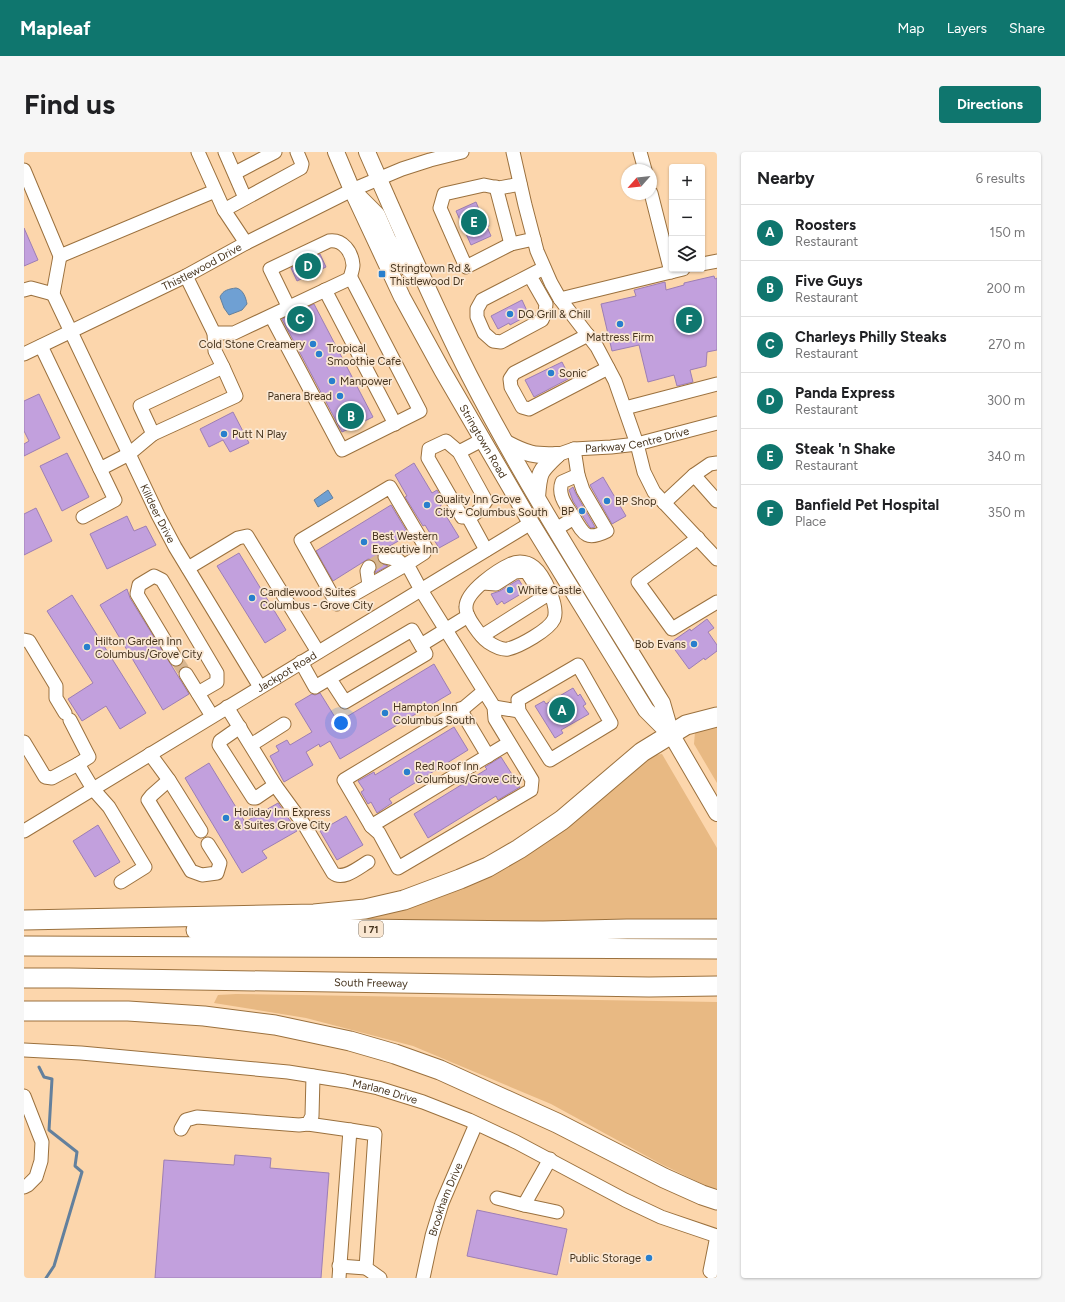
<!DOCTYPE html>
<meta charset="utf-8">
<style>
:root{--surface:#fff;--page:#f6f6f6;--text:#202124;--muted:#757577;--line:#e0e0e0;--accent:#0f766e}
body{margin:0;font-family:Figtree,sans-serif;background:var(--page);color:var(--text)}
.controls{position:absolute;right:12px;top:12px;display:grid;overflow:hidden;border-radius:4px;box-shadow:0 1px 3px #0004}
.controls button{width:36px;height:36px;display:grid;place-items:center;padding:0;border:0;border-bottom:1px solid var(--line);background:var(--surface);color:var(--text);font:20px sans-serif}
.compass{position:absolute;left:597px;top:12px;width:36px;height:36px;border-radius:50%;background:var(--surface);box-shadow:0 1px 3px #0004;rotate:243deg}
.you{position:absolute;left:317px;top:571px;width:14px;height:14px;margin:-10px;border:3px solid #fff;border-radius:50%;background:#1a73e8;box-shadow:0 0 0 6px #1a73e833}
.badge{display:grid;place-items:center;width:26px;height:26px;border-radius:50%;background:var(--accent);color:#fff;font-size:13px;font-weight:700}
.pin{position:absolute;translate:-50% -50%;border:2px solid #fff;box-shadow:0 1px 4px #0006}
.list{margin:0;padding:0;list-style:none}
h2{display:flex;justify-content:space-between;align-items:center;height:52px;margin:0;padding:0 16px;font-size:17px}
h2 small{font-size:13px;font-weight:400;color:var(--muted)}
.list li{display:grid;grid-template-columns:26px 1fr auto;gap:12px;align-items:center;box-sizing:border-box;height:56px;padding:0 16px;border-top:1px solid var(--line)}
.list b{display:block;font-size:15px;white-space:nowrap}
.list p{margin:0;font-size:13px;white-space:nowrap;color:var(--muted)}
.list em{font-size:13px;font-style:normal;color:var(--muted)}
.icon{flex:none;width:22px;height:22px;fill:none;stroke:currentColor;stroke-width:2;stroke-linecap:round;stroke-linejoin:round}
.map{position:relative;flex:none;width:693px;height:1126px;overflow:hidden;border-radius:4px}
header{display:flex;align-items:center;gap:24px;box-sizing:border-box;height:56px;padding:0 20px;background:var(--accent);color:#fff}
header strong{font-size:19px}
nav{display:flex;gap:22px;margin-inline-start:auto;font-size:14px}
.intro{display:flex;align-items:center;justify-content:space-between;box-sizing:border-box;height:96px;padding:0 24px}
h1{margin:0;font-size:28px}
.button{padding:10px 18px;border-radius:4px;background:var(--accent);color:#fff;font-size:14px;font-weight:700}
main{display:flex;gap:24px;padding:0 24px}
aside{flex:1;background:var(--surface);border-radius:4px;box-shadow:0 1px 3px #0004}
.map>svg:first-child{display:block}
</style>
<header>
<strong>Mapleaf</strong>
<nav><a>Map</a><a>Layers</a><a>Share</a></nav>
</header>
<div class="intro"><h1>Find us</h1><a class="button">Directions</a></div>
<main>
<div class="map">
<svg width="693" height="1126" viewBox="0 0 693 1126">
<rect width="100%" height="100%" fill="#fcd6ac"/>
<g fill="#e8b983">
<path d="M693,575V631L670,592L671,580Z"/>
<path d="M638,602L693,696V769H334V765L385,754L630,603Z"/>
<path d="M212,842L693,850V1039L637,1012L527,952L389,894L282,866L190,851L194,843Z"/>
</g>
<g fill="#6fa0d3" stroke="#63809d">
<path d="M212,136C219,137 222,146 223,152L218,158L205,163L200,156L196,145C199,138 205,137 212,136Z"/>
<path d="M304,338L309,346L294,355L290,348Z"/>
</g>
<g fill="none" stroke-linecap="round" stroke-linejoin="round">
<path stroke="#63809d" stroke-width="3" d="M15,915L20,925L28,927L25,978L53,1000L51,1014L58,1020L30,1114L22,1126"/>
</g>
<g fill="#c2a0dd" stroke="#9d7eb4">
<path d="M452,50L459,67L461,66L465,74L463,75L467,84L447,93L432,59Z"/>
<path d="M0,76L14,108L0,114Z"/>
<path d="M296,102L302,115L273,129L267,116Z"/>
<path d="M690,124L691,127L693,126V198L683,200L682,214L666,218L669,230L653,234L650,223L624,230L615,193L588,199L577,152L612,144L610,138L641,130L642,138L660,133V131Z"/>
<path d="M498,148L504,161L498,164L499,166L486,173L485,171L474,177L467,164Z"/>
<path d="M290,152L349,265L318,280L258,167Z"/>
<path d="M538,210L546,226L510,245L501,228Z"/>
<path d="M15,242L36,286L0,304V292L5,289L0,279V249Z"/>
<path d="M209,260L225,291L206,300L199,288L185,295L176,277Z"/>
<path d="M43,301L65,345L38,359L16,314Z"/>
<path d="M390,311L408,341L413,338L420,351L416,354L435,385L415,396L401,373L399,374L381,345L383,344L371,323Z"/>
<path d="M579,325L602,364L588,372L566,333Z"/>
<path d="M549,335L552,342L571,375L567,376L565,374L549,349L545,338Z"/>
<path d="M367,353L385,383L355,400L353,404L354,408L356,411L364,414L351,421L353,415L352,411L349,408L344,407L309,429L292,399Z"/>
<path d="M12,356L28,389L0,403V362Z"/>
<path d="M103,364L110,379L122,374L132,393L83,417L66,382Z"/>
<path d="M215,401L262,478L241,491L193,414Z"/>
<path d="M494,428H495L502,439L480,452L478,449L473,453L467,442L476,439Z"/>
<path d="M103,437L106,446L165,542L139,558L76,453Z"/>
<path d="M48,443L122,561L96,577L82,554L58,569L44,547L69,531L23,459Z"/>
<path d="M683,467L690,476L684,480L693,493V499L681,508L680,506L665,517L646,491L666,477L667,479Z"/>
<path d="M410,512L427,541L316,607L306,589L296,595L295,592L282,600L289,613L260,630L246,604L255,599L252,594L263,588L266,593L288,580L271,552L288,542L291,543L296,541L314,570Z"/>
<path d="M549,536L554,544L556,542L562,552L559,554L565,562L537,578L539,581L531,586L511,554L520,549L522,552Z"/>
<path d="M430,575L444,598L365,647L368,651L353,661L347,650L344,652L337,640L340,638L334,629L350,620L351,623Z"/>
<path d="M477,605L496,635L474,648L472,644L404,686L390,662L463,617L461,615Z"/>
<path d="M185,611L221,670L254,651L273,679L238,699L243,706L218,721L161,626Z"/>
<path d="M322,664L339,693L313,708L296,679Z"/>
<path d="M74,673L96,710L71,725L49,689Z"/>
<path d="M211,1003L247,1006L246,1016L305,1021L297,1126H131L140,1008L210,1013Z"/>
<path d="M453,1058L543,1077L533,1123L443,1104Z"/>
</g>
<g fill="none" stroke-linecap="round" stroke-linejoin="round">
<g stroke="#d8b690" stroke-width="13" stroke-dasharray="13 6" stroke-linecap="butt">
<path d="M345,415L361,405"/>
<path d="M152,507L162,522"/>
</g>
<g stroke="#9b713e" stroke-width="15">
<g id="minor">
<path d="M174,0L200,58L222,91"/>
<path d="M201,0L221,46"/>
<path d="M489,0L501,53L513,99L527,131L536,147L573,195L591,229L613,292L620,320L630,340L693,407"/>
<path d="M616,0L621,18"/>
<path id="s1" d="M0,18L36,104L29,142L134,363L151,395L236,535"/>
<path d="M211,21L251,0"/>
<path d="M496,32L475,36L460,33L420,42L416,56L442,115L487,92L510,87"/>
<path d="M472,35L487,92"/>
<path d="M627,41L647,120"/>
<path d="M200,58L277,16L278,12L273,0"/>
<path d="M36,104L191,39"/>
<path d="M678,112L693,109"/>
<path d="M162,124L190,181H210L327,126L396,259L318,298L247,164"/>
<path d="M506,124L522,152L521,161L518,168L477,190L469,189L460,181L453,165V157L458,148L520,116"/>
<path d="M0,138L7,136L29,142"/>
<path d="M301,138L371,272"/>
<path d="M536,147L659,117"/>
<path d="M265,156L246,117L305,89C319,87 328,100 329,113C329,117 327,122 326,126"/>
<path d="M564,183L490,221L486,227L487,235L498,255L505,257L584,216"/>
<path d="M17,194L76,317L105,302L129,282L116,254L199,215L191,199L190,181"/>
<path id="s2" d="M0,202L162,124L222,91L328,38L378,17L406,8L438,0"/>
<path d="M601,256L693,232"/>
<path d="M129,282L212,244L199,215"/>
<path d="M435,300L422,289L405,297L404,306L438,365C450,366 456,358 462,349L435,300L458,288"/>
<path id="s3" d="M533,303L550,297L587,295L613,292L693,271"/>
<path d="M670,323L686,312L693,311"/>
<path d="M640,351L670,323L693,349"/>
<path d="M59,365L91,348L76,317"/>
<path d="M444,365L462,398"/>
<path d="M550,366C560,383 563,389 583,379L559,338L554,323L550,297"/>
<path d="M532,377L550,366C543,354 533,344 538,330L554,323"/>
<path d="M674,386L614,430L648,477L693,450"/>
<path d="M361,405L374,408L380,414"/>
<path d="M496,410C501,410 505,411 510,415C520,423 535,454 530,467C525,478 496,494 484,497C477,498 470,494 464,490C457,485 441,464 442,455C442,439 474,418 487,412C489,411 493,410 496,410Z"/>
<path d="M383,412L400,401L402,396L366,335L277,388L313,452L383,412L397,438L470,555L471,567L508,628L507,638L374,716L355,681L347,674L320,628L441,555L460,539"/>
<path d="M345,415L343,419L345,433"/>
<path d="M164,416L214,386L223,384L294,500"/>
<path d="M459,431L472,432L491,420L502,419L519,445"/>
<path d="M458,484L526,441"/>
<path d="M0,488L5,489L32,534V546L41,561"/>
<path d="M397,493L444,464"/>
<path d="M152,507L113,442L115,433L130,424L138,428L193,521V530L174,541"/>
<path d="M277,510L291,535L388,478L402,502L321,550L306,527"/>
<path d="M162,522L188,564"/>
<path d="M203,555L251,633L281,674L309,721C319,729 334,716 344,710"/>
<path d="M470,555L495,559L526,608L587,571L554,513L494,548L495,559"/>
<path d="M436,557L464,604"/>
<path d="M46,568L65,605L54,612"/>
<path d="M216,575L196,589L195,593L229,646H232L251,633"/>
<path d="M0,590L21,625L28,626L54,612L69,637L85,655L121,715L97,730"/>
<path d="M227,593L260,572"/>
<path d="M126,602L145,628L177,679"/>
<path d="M145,628L128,643L124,648L167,719L178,723L193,721L196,711L184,692"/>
<path d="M347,674L485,591"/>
<path id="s4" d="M0,679L507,371"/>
<path id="s5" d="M0,898L57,901L264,920L321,929L354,936L399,950L445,968L492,990L601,1048L637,1065L693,1084"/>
<path d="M0,944L18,990L17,1009L12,1025L4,1033L0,1035"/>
<path d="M284,972L326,978"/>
<path d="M157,977L162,968L173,965L275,973L284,972L288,964L289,924"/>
<path d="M473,1046L500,1053L526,1007"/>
<path d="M500,1053L533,1060"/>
<path d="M693,1084L686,1119L693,1125"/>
<path d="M315,1114L342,1116"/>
<path d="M315,1126L326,978L351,982L342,1116L356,1126"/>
<path id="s6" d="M399,1126L408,1084L418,1051L452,972"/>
</g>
</g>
<g stroke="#9b713e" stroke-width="18">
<g id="major">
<path id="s7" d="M312,0L328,38L378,145L418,218L507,371L622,558L645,581"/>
<path d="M343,0C376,75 408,150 445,223C503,336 572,443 638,551L647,582L693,661"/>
<path d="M335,45L353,63L364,88L385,117L393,124"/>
<path d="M482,291C503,302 510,304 533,303"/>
<path d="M513,345C515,320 515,320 533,303"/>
</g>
</g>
<g stroke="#9b713e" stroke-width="21">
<g id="highway">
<path d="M0,768L290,762L341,757L380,748L436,727L464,715L495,697L538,668L618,600L662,573L693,565"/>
<path d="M172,778L332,777L519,779L603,777H693"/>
<path d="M0,794L693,797"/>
<path id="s8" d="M0,826H45L625,835L693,834"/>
<path d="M0,859H104L180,864L251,873L326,889L371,902L416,918L533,971L640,1026L678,1043L693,1048"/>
</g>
</g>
<use href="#minor" stroke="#fff" stroke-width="13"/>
<use href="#major" stroke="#fff" stroke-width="16"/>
<use href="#highway" stroke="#fff" stroke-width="19"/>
</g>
<g fill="#287fcd" stroke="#fae7d2" stroke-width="1.5">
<rect x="354" y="118" width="8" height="8" rx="2"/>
<circle cx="486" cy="162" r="4"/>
<circle cx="596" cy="172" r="4"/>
<circle cx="289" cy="192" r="4"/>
<circle cx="295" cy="202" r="4"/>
<circle cx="527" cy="221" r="4"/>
<circle cx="308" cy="229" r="4"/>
<circle cx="316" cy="244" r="4"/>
<circle cx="200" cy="282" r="4"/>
<circle cx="583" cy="349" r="4"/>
<circle cx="403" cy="353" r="4"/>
<circle cx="558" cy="359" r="4"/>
<circle cx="340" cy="390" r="4"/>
<circle cx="486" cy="438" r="4"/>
<circle cx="228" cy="446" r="4"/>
<circle cx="670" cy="492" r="4"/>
<circle cx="63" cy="495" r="4"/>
<circle cx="361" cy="561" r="4"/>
<circle cx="383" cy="620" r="4"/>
<circle cx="202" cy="666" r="4"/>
<circle cx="625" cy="1106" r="4"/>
</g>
<g text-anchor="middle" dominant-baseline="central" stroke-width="3.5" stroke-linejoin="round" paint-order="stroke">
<rect fill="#fae7d2" stroke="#7d6a55" stroke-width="1" x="335" y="769" width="24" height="16" rx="3"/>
<g font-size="10" font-weight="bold" fill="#47351f">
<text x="347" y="777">I 71</text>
</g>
<g font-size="11" fill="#47351f" stroke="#fae7d2">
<text stroke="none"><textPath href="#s2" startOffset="198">Thistlewood Drive</textPath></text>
<text stroke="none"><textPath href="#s3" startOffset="82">Parkway Centre Drive</textPath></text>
<text stroke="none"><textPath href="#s7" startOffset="325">Stringtown Road</textPath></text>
<text stroke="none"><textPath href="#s1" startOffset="375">Killdeer Drive</textPath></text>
<text stroke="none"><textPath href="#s4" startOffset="307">Jackpot Road</textPath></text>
<text stroke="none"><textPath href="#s8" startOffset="347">South Freeway</textPath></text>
<text stroke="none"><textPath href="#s5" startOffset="364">Marlane Drive</textPath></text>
<text stroke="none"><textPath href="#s6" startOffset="82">Brookham Drive</textPath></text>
</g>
<g font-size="11" fill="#47351f" stroke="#fae7d2" text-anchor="start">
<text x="366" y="116">Stringtown Rd &amp;<tspan x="366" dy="13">Thistlewood Dr</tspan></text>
<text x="494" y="162">DQ Grill &amp; Chill</text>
<text x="596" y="185" text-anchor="middle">Mattress Firm</text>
<text x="281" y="192" text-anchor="end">Cold Stone Creamery</text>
<text x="303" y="196">Tropical<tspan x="303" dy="13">Smoothie Cafe</tspan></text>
<text x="535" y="221">Sonic</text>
<text x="316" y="229">Manpower</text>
<text x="308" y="244" text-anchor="end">Panera Bread</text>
<text x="208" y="282">Putt N Play</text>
<text x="411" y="347">Quality Inn Grove<tspan x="411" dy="13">City - Columbus South</tspan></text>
<text x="591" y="349">BP Shop</text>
<text x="550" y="359" text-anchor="end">BP</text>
<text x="348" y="384">Best Western<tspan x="348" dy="13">Executive Inn</tspan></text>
<text x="494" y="438">White Castle</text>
<text x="236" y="440">Candlewood Suites<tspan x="236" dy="13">Columbus - Grove City</tspan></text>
<text x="71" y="489">Hilton Garden Inn<tspan x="71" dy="13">Columbus/Grove City</tspan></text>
<text x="662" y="492" text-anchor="end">Bob Evans</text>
<text x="369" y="555">Hampton Inn<tspan x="369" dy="13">Columbus South</tspan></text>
<text x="391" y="614">Red Roof Inn<tspan x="391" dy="13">Columbus/Grove City</tspan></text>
<text x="210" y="660">Holiday Inn Express<tspan x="210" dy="13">&amp; Suites Grove City</tspan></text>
<text x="617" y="1106" text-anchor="end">Public Storage</text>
</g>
</g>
</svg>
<div class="controls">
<button>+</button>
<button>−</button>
<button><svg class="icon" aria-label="layers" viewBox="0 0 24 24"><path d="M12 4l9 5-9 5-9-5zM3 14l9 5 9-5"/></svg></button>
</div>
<svg class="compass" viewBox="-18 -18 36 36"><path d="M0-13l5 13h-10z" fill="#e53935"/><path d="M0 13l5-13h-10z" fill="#757577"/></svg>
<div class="you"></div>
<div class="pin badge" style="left:538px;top:558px">A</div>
<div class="pin badge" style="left:327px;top:264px">B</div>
<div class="pin badge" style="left:276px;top:167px">C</div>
<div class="pin badge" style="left:284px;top:114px">D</div>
<div class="pin badge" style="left:450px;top:70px">E</div>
<div class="pin badge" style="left:665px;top:168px">F</div>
</div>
<aside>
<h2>Nearby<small>6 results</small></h2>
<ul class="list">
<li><span class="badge">A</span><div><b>Roosters</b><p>Restaurant</p></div><em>150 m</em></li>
<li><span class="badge">B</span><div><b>Five Guys</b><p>Restaurant</p></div><em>200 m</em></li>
<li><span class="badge">C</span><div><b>Charleys Philly Steaks</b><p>Restaurant</p></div><em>270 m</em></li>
<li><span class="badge">D</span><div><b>Panda Express</b><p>Restaurant</p></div><em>300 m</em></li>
<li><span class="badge">E</span><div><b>Steak 'n Shake</b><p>Restaurant</p></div><em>340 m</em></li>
<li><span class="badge">F</span><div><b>Banfield Pet Hospital</b><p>Place</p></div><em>350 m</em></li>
</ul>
</aside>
</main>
